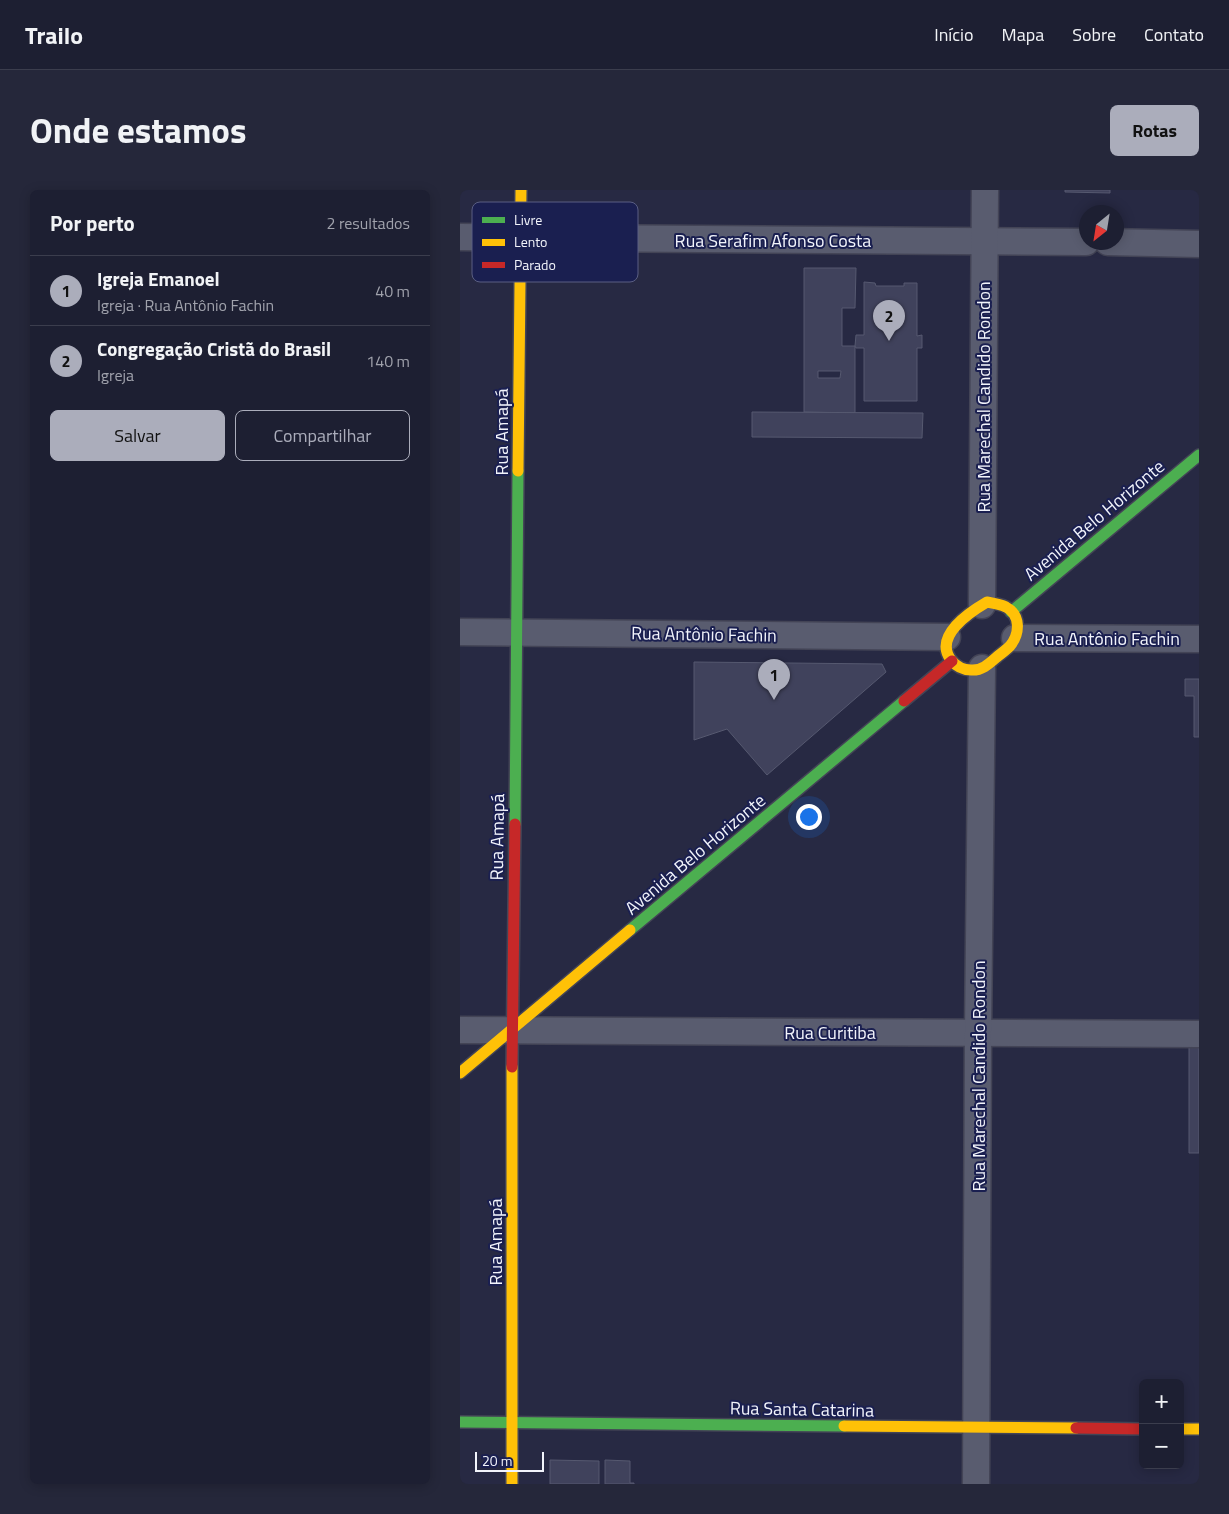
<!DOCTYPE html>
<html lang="pt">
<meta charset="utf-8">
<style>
:root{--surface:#1d1f32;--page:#25273a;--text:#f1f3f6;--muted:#a0a2ac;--line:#3b3d4d;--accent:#abadbb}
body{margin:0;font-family:"Titillium Web",sans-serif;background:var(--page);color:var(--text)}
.controls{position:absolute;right:15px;bottom:15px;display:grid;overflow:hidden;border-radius:8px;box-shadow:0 2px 12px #0003}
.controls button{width:45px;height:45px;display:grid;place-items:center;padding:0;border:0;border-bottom:1px solid var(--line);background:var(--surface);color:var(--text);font:25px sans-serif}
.compass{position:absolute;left:619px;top:15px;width:45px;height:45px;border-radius:50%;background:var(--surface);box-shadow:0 2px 12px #0003;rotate:210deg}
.scale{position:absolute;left:15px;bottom:12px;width:69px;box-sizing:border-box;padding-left:5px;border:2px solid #f2f4fb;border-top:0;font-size:14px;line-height:18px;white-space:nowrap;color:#f2f4fb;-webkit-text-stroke:4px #1a1f50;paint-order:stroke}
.you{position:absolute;left:348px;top:626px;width:18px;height:18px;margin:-12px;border:4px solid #fff;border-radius:50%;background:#1a73e8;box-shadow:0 0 0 8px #1a73e833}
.badge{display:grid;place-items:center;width:32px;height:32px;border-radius:50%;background:var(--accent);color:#111;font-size:16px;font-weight:700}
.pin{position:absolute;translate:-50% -41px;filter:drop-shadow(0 1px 2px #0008)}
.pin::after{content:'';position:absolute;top:26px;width:18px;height:15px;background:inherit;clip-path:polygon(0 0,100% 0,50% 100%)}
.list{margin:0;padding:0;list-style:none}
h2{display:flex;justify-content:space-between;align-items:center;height:65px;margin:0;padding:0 20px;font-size:21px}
h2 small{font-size:16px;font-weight:400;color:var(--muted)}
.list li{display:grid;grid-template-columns:32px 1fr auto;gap:15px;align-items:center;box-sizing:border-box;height:70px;padding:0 20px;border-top:1px solid var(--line)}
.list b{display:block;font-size:19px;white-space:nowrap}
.list p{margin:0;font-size:16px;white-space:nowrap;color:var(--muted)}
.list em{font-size:16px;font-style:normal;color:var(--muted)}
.actions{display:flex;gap:10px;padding:15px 20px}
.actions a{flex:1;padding:11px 0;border:1px solid var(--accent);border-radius:8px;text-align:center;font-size:18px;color:var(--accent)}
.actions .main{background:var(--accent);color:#111}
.map{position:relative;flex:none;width:739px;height:1294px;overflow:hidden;border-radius:8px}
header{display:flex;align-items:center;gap:30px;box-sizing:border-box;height:70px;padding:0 25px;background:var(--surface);border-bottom:1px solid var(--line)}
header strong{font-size:24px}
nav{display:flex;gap:28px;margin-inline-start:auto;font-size:18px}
.intro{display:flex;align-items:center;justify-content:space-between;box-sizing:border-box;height:120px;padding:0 30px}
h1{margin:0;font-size:35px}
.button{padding:12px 22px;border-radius:8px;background:var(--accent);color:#111;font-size:18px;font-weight:700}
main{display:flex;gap:30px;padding:0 30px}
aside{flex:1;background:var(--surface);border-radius:8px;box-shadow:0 2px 12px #0003}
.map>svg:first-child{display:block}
</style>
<header>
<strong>Trailo</strong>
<nav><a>Início</a><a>Mapa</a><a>Sobre</a><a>Contato</a></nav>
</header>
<div class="intro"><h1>Onde estamos</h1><a class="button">Rotas</a></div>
<main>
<aside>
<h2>Por perto<small>2 resultados</small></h2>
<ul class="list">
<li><span class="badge">1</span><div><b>Igreja Emanoel</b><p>Igreja · Rua Antônio Fachin</p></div><em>40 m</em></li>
<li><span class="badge">2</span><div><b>Congregação Cristã do Brasil</b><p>Igreja</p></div><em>140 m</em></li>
</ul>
<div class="actions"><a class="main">Salvar</a><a>Compartilhar</a></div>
</aside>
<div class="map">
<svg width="739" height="1294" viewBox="0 0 739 1294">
<rect width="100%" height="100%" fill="#272943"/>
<g fill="#40425c" stroke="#565970" fill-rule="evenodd">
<path d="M605,0H650V3L605,2Z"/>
<path d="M344,78H396L395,118H382V156H395V223L344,222ZM358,181H381L380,188H358Z"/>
<path d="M404,92L415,93L416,96H444V93H457V146L462,145V158H457V211H404V158H396L395,156L396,145H404Z"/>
<path d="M292,222L463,223L462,248L292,247Z"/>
<path d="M234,472L422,474L426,482L307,585L267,539L234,550Z"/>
<path d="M725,489H739V547H734V506H725Z"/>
<path d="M729,850L739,851V963H729Z"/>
<path d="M90,1270L139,1271V1294H90Z"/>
<path d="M145,1270L170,1271V1293H174V1294H145Z"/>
</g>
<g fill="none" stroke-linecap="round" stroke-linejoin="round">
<g stroke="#434456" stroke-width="29">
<g id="street">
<path d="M0,47L626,52"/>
<path d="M648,52L739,54"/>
<path d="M522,415L525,0"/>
<path d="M0,442L487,447"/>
<path d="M555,448L739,449"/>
<path d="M0,840L739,844"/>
<path d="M516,1294L518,842L522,478"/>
</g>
</g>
<g stroke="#434456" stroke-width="14">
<g id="fast">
<path d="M551,422L739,265"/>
<path d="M55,634L58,281"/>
<path d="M170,740L444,511"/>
<path d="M0,1232L384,1236"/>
</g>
</g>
<g stroke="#434456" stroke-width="14">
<g id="slow">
<path d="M58,281L61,0"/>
<path d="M527,412C533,413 540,414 546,417C561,425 560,444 550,456C546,460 542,463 538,466C530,473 522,481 511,480C503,480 496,476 491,470C473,446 510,422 527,412Z"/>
<path d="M0,883L170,740"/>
<path d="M384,1236L616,1238"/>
<path d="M720,1239H739"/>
<path d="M52,1294V877"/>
</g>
</g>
<g stroke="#434456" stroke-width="14">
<g id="jam">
<path d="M444,511L492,471"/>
<path d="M52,877L55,634"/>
<path d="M616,1238L683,1239"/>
</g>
</g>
<use href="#street" stroke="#595c6f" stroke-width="26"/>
<use href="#fast" stroke="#4caf50" stroke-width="11"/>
<use href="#slow" stroke="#ffc107" stroke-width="11"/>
<use href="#jam" stroke="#c62828" stroke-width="11"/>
</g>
<g text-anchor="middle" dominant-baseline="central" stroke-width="4" stroke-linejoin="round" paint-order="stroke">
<g font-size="18" fill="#f2f4fb" stroke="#1a1f50">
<text x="313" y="50">Rua Serafim Afonso Costa</text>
<text transform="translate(523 207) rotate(-90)">Rua Marechal Candido Rondon</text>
<text transform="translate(41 242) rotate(-90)">Rua Amapá</text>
<text transform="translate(634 330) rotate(-40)">Avenida Belo Horizonte</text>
<text transform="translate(244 444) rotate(1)">Rua Antônio Fachin</text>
<text x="647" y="448">Rua Antônio Fachin</text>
<text transform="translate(37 647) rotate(-89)">Rua Amapá</text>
<text transform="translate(235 664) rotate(-40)">Avenida Belo Horizonte</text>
<text x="370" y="842">Rua Curitiba</text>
<text transform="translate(518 886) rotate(-90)">Rua Marechal Candido Rondon</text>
<text transform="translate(35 1052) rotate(-90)">Rua Amapá</text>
<text transform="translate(342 1219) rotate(1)">Rua Santa Catarina</text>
</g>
</g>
<rect x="12" y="12" width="166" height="80" rx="8" fill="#1a1f50" stroke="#5b5f83" stroke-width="1"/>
<rect x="22" y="27" width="23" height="6" fill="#4caf50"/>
<rect x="22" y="49" width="23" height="7" fill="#ffc107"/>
<rect x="22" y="72" width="23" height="6" fill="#c62828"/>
<g font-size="14" fill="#f2f4fb">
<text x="54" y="35">Livre</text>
<text x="54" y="57">Lento</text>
<text x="54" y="80">Parado</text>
</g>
</svg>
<div class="controls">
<button>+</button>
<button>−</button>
</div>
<svg class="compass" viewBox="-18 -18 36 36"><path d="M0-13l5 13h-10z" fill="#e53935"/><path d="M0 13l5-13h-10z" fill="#a0a2ac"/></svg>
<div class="scale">20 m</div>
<div class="you"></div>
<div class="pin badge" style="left:314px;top:510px">1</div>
<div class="pin badge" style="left:429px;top:151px">2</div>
</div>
</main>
